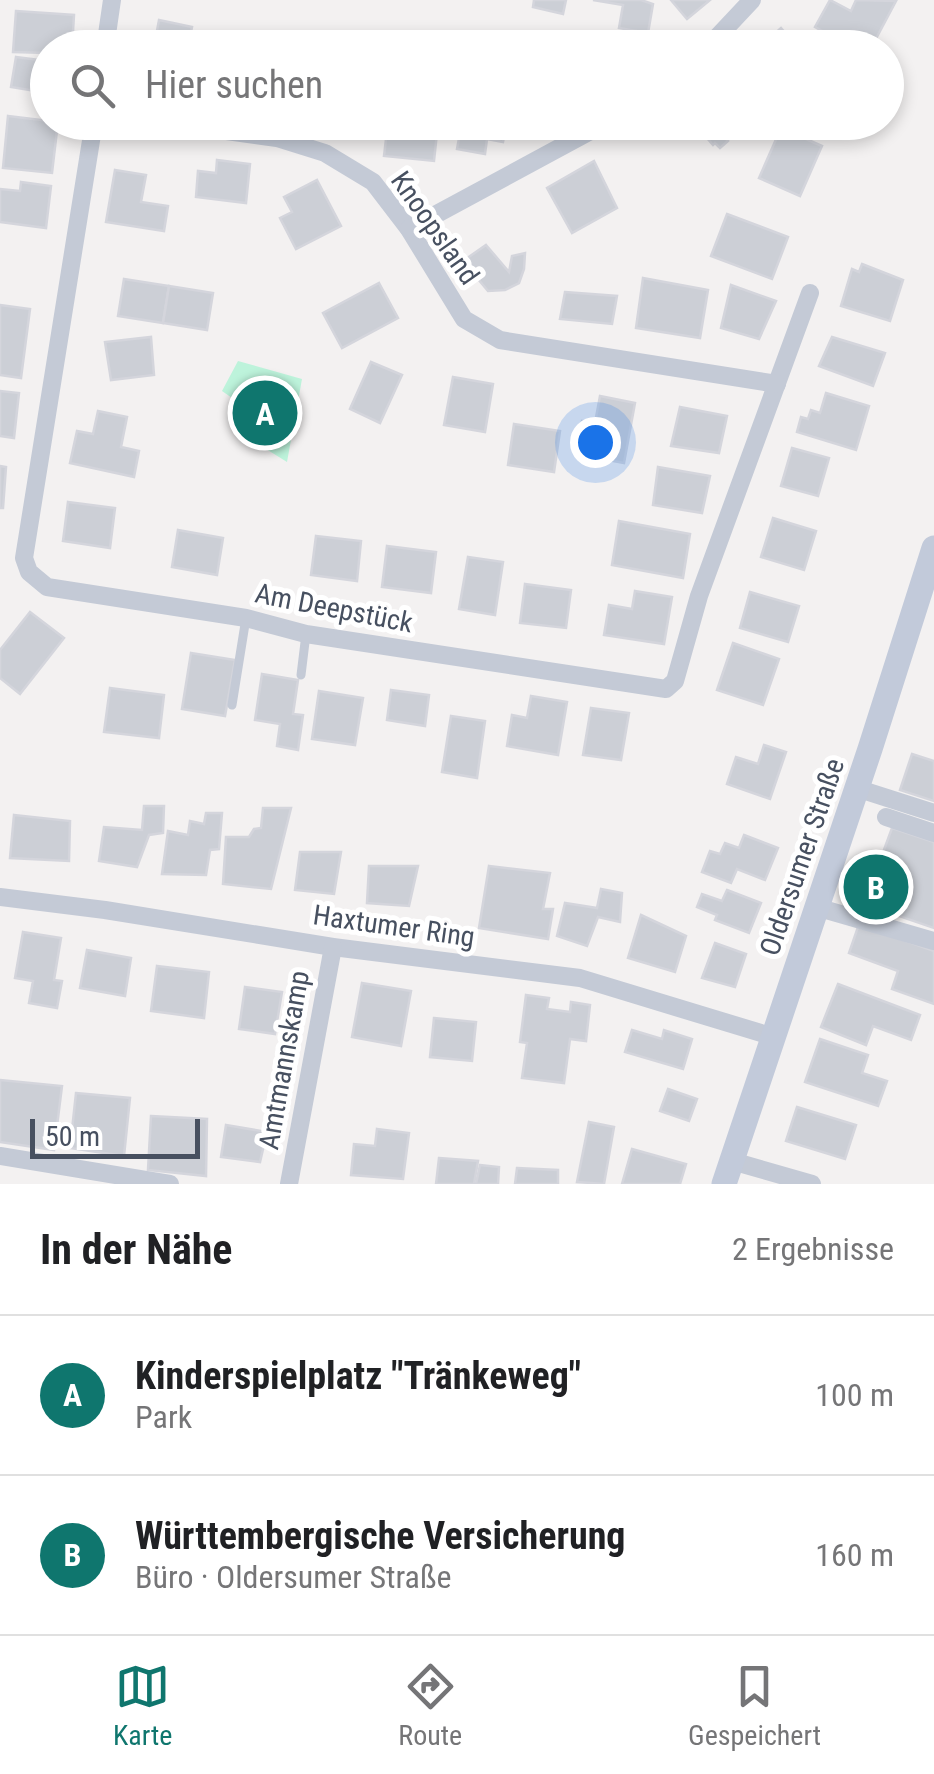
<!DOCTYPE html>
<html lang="de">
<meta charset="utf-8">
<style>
:root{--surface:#fff;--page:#f2f2f2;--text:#202124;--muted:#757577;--line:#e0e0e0;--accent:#0f766e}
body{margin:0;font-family:"Roboto Condensed",sans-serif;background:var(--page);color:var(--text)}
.scale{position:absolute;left:30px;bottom:25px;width:170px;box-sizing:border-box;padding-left:10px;border:5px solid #475060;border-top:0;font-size:28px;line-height:35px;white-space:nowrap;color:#475060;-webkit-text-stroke:8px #fff;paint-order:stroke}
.you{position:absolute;left:595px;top:442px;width:35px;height:35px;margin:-25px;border:8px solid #fff;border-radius:50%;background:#1a73e8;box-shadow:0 0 0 15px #1a73e833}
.badge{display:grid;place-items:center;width:65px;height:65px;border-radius:50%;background:var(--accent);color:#fff;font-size:32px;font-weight:700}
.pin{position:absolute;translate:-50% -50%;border:5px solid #fff;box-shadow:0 2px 10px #0006}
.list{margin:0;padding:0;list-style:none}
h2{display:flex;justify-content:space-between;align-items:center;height:130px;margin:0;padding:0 40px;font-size:42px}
h2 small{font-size:32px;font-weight:400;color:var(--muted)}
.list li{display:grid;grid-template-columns:65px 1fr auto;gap:30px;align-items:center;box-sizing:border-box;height:160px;padding:0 40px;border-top:2px solid var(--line)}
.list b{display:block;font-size:38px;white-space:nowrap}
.list p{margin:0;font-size:32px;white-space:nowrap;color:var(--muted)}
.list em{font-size:32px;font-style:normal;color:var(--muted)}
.icon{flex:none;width:55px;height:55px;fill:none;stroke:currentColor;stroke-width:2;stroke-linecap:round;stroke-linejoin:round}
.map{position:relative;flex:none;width:934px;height:1184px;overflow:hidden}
.search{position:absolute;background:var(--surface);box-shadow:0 5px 15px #0003;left:30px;right:30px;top:30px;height:110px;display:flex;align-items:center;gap:25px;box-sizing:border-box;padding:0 35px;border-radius:55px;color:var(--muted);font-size:38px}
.sheet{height:450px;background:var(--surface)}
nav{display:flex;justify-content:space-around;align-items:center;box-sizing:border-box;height:140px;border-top:2px solid var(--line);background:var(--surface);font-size:28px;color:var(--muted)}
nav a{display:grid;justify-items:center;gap:5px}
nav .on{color:var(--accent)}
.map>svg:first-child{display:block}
</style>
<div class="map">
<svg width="934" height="1184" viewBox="0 0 934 1184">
<rect width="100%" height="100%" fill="#f3f1f1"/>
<path fill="#bdf3db" d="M238,361L302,379L287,462L231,427L235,400L222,391Z"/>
<g fill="#cccfd6" stroke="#d4d5dc" stroke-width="2.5">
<path d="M534,0H566L563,14L533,7Z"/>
<path d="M593,0H641L653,4L648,33L619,28L623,5Z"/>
<path d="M671,0H710L687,19Z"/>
<path d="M830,0L851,11L856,0L896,1L871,48H853L815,27Z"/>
<path d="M16,11L74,15L72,48H48V53L13,52Z"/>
<path d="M159,20L192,27L188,48H136L137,43L154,47Z"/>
<path d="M781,28L798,48H767L764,43Z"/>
<path d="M16,57L48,61V93L11,87Z"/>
<path d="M8,116L58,122L52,173L3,168Z"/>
<path d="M346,122H383L381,138L362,135L364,126Z"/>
<path d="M388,122L438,124L434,161L384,156Z"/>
<path d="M462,122H507L503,142L487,139L485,154L457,149Z"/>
<path d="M693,122H726L731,128L723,136L728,141L720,148L715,143L713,145Z"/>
<path d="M781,128L822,146L800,196L759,178Z"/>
<path d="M217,160L250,164L246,203L196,197L198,171L216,173Z"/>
<path d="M594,161L617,208L572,233L547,188Z"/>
<path d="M115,170L146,175L141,202L168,206L164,231L106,222Z"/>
<path d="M317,180L341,226L296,249L280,218L292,212L284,197Z"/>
<path d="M21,182L51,186L46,228L0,222V189L20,191Z"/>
<path d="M727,214L788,237L772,279L711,256Z"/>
<path d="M486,245L509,272L512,256L525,253L524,269L519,283L505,290L488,291L463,261Z"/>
<path d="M862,264L903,280L890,321L841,306L852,269L859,272Z"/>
<path d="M643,278L708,290L700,338L636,328Z"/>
<path d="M124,279L169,286L163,323L118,316Z"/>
<path d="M379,283L398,318L342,348L323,313Z"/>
<path d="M731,285L776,301L759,339L721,328Z"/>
<path d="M169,286L213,293L207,330L163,323Z"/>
<path d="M565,292L617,296L612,324L560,319Z"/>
<path d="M0,305L30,309L21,378L0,375Z"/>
<path d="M151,337L154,375L111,380L105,342Z"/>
<path d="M832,337L885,353L873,386L819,366Z"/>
<path d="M371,362L402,375L380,423L350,409Z"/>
<path d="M453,377L493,384L485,432L444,425Z"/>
<path d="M0,391L19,393L14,438L0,436Z"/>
<path d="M826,393L869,406L856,450L797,432L801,417L808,419L811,410L820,413Z"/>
<path d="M600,396L635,403L624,463L576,454L582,421L595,423Z"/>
<path d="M680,407L727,416L719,453L671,446Z"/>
<path d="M98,411L127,417L121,447L139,451L134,477L70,463L77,431L93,434Z"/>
<path d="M514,424L560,431L554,472L508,465Z"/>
<path d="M792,448L829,458L818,496L781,486Z"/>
<path d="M0,466L6,467L3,508H0Z"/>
<path d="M658,467L710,476L702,513L653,505Z"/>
<path d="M68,502L115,508L110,548L63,541Z"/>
<path d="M773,518L816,531L804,570L761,557Z"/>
<path d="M619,521L690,534L683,578L612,565Z"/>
<path d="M178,530L223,538L217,575L172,567Z"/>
<path d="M316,536L361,541L357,581L311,575Z"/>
<path d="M387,546L436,552L431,593L382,587Z"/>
<path d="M468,557L503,562L495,615L459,609Z"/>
<path d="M525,584L571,590L566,628L520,623Z"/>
<path d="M635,591L672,597L664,644L604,635L609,605L632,609Z"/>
<path d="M750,592L799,606L788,642L740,628Z"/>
<path d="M30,612L64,638L20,694L0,678V650Z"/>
<path d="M733,643L779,659L763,705L717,690Z"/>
<path d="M191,653L235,660L225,716L182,709Z"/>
<path d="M262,674L298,680L293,714L303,715L298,750L277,746L280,724L255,720Z"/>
<path d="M110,688L164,695L159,738L104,732Z"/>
<path d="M391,690L429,695L425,726L387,720Z"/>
<path d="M319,691L363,698L355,745L312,739Z"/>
<path d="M531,696L567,702L558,755L507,746L512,715L527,718Z"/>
<path d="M591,708L629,713L621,760L583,755Z"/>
<path d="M451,716L485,721L477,778L442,772Z"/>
<path d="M764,745L786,752L770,799L727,784L736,757L758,764Z"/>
<path d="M912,754L934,761V801L900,790Z"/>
<path d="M144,806H164L163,833L149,835L137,867L99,861L104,827L142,830Z"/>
<path d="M263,808H291L271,889L223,884L226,837H249L254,829L261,828Z"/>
<path d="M206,813H222L219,849L210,850L206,875L162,874L168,831L188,835L190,821L204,824Z"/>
<path d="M14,815L70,821L69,861L10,858Z"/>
<path d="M892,828L934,842V928L864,904Z"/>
<path d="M744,835L778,848L765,880L737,869L731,883L702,872L710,851L720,854L725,843L739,848Z"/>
<path d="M300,852H341L334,894L295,890Z"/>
<path d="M369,866H418L409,906L367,903Z"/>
<path d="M489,866L550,873L543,909H553L548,939L479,928Z"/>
<path d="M601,889L622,893L620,922L598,917L587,946L557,936L565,903L597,908Z"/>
<path d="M727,890L761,903L749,933L715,920L717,915L697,907L702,894L722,901Z"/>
<path d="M641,915L686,936L675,972L628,958Z"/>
<path d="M859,924L934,951V1004L892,989L898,971L849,953Z"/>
<path d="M23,932L61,938L54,980L62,981L57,1008L29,1003L33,981L15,978Z"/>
<path d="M715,943L746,954L735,987L702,978Z"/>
<path d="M87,950L131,958L125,996L80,988Z"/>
<path d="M157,966L209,972L204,1018L151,1011Z"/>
<path d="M362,983L411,991L401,1046L352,1037Z"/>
<path d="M838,984L920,1015L911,1040L873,1026L866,1045L821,1027Z"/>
<path d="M245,987L282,992L275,1034L239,1029Z"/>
<path d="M526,995L549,998L547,1009L570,1012L571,1002L590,1005L586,1041L570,1039L564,1083L522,1078L527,1043L520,1042Z"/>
<path d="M434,1018L476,1022L472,1061L430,1057Z"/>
<path d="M632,1030L662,1039L664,1030L692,1039L683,1069L625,1052Z"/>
<path d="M820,1039L868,1055L862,1073L887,1081L878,1106L805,1082Z"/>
<path d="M0,1080L62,1086L54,1150L0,1142Z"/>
<path d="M668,1089L697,1099L689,1121L660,1111Z"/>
<path d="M76,1093L130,1098L124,1156L70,1148Z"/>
<path d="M797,1107L856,1125L845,1159L786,1141Z"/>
<path d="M151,1116L207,1119L206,1176L148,1170Z"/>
<path d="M589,1122L614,1127L604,1184L577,1182Z"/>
<path d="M226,1125L267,1132L260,1162L221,1157Z"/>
<path d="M377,1129L409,1133L403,1179L351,1175L354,1144L375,1146Z"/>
<path d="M632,1149L686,1164L680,1184H622Z"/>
<path d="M439,1158L478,1161L474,1184H436Z"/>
<path d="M480,1165L499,1167L498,1184H476Z"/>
<path d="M517,1168L558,1170V1184H515Z"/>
</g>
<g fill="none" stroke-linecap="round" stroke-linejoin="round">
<g stroke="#c4cad6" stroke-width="9">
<path d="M807,122L826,131"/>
<path d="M301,675L306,634"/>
<path d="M232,705L246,618"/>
</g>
<g stroke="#c4cad6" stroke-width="18">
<path d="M105,48L112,0"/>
<path d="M707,48L752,0"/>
<path d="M94,122L24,558L29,572L47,587L246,618L306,634L666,689L675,681L699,596L810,293"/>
<path d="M162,122L277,138L325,153L373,182L409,229L464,319L500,340L777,384"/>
<path d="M409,229L607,122"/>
<path d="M856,788L934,813"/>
<path d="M886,817L934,833"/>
<path d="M0,897L105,910L333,947L580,978L774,1037"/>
<path d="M816,907L934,941"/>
<path d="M0,1156L170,1184"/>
<path d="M732,1161L812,1184"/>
<path d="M289,1184L333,947"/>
</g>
<path stroke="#c2cada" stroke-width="25" d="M724,1184L870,749L934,548"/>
</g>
<g text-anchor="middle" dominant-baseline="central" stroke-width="10" stroke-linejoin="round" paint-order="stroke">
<g font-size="28" fill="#475060" stroke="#fff">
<text transform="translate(435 228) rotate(55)">Knoopsland</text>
<text transform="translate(334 608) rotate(11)">Am Deepstück</text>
<text transform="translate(802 857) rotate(-71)">Oldersumer Straße</text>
<text transform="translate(394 926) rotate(8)">Haxtumer Ring</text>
<text transform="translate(284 1060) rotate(-80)">Amtmannskamp</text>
</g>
</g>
</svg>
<div class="scale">50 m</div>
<div class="you"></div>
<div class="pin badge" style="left:265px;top:413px">A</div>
<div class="pin badge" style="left:876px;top:887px">B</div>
<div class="search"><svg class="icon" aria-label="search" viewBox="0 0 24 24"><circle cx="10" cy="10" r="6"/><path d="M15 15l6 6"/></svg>Hier suchen</div>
</div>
<section class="sheet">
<h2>In der Nähe<small>2 Ergebnisse</small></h2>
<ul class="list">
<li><span class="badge">A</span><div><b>Kinderspielplatz &quot;Tränkeweg&quot;</b><p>Park</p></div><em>100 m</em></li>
<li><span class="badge">B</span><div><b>Württembergische Versicherung</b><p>Büro · Oldersumer Straße</p></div><em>160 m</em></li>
</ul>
</section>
<nav>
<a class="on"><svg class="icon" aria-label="map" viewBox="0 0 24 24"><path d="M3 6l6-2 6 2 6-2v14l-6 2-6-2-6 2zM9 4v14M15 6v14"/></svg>Karte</a>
<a><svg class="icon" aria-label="directions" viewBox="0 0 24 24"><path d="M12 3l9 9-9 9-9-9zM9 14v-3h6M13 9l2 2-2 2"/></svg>Route</a>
<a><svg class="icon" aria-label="saved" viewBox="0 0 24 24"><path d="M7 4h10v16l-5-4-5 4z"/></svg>Gespeichert</a>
</nav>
